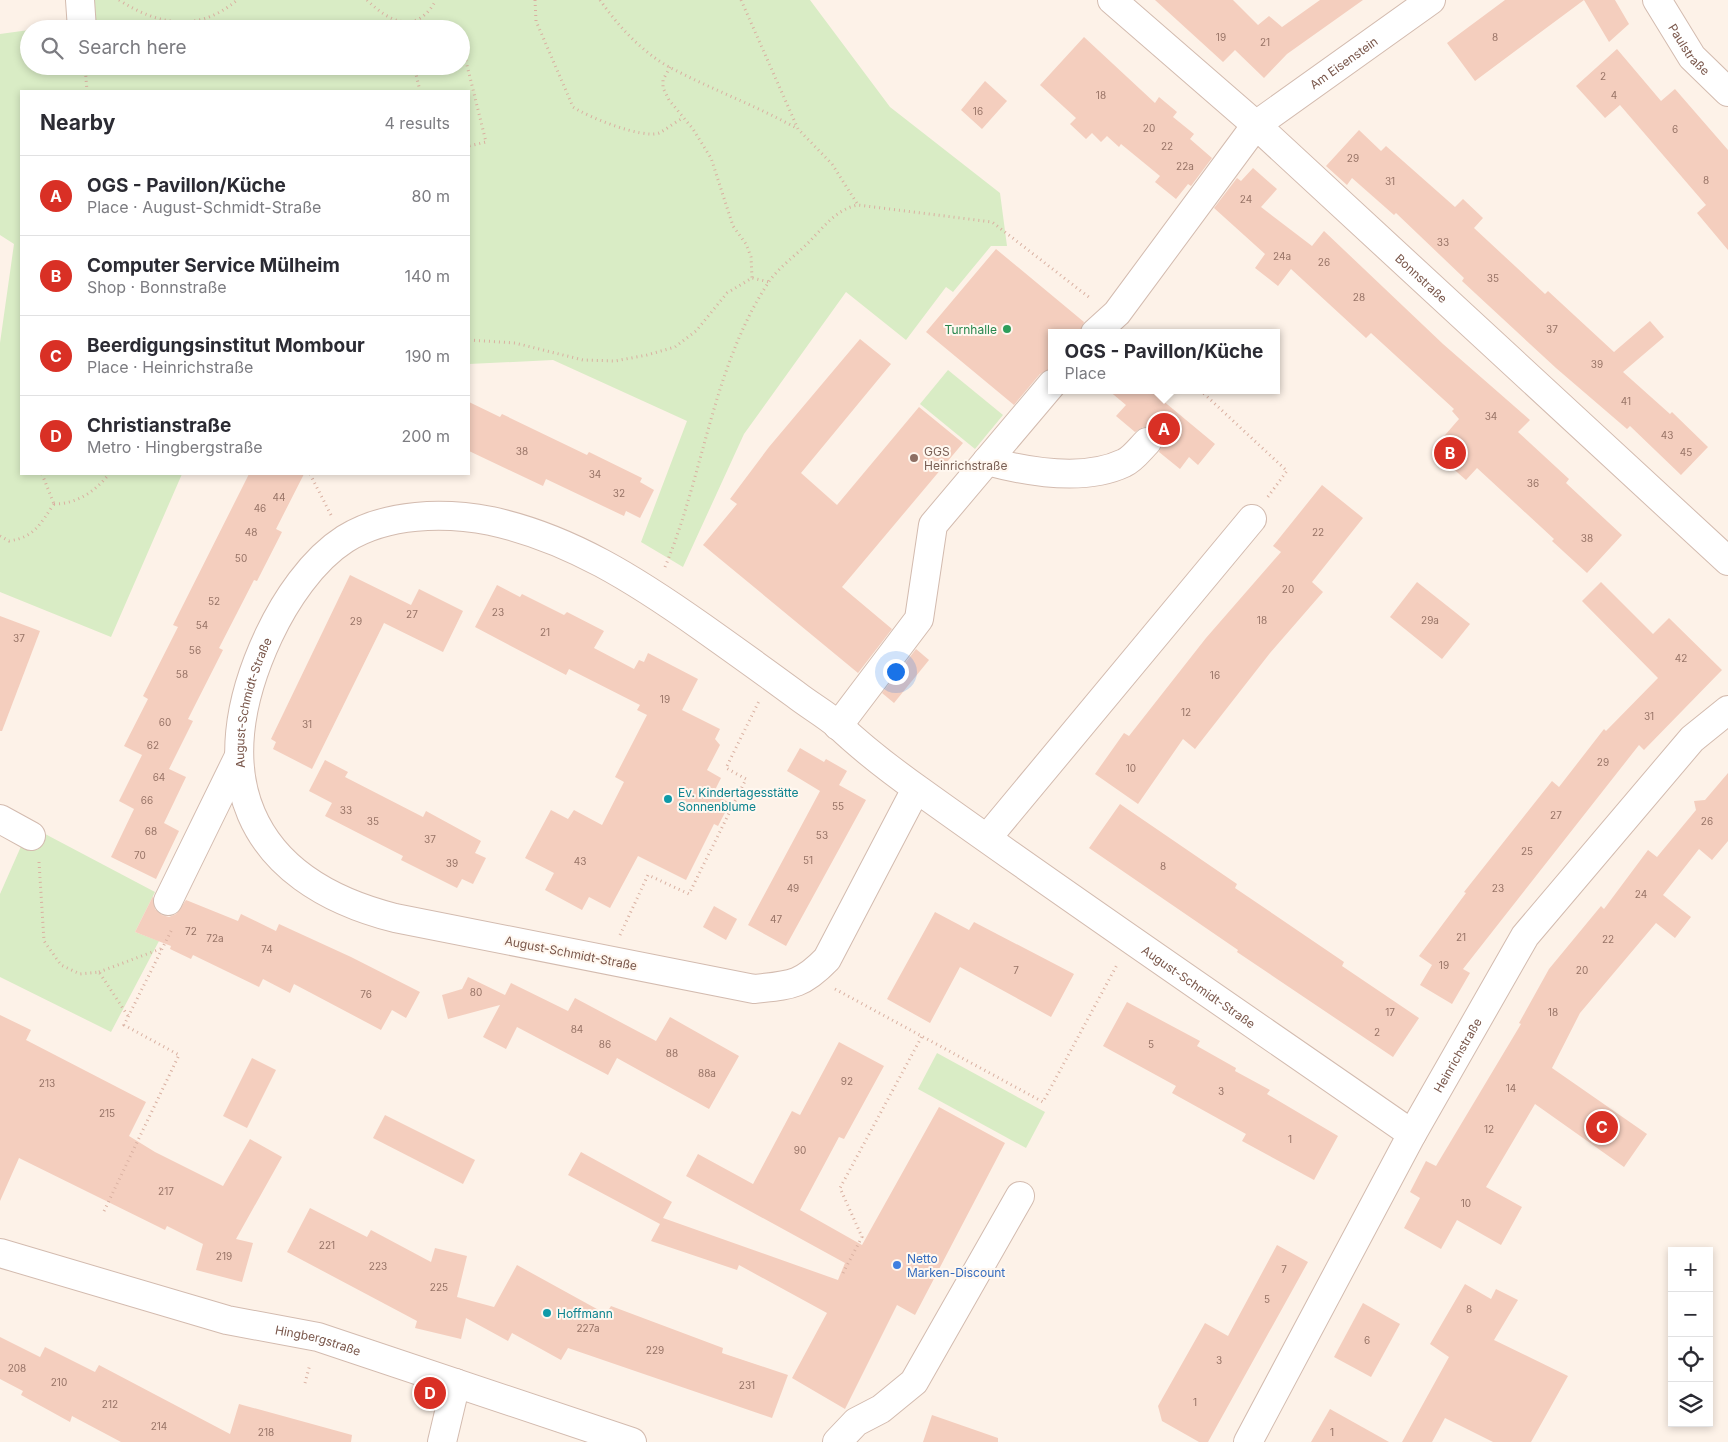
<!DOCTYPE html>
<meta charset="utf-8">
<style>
:root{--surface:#fff;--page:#f2f2f3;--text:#2b2b33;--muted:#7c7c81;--line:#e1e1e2;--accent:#d93025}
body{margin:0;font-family:Inter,sans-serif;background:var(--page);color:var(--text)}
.controls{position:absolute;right:15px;bottom:15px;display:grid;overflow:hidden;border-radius:0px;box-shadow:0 2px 8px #0003}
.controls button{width:45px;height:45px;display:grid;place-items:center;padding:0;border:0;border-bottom:1px solid var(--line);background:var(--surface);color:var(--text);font:25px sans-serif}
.you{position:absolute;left:895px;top:671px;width:18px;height:18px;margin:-12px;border:4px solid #fff;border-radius:50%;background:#1a73e8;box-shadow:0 0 0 8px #1a73e833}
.badge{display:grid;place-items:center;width:32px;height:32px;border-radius:50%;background:var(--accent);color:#fff;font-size:16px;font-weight:700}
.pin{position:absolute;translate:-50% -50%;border:2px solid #fff;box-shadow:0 1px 5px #0006}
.popup{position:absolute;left:1048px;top:329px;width:232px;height:65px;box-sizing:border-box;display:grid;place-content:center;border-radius:0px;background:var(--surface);filter:drop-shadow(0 1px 4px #0005);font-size:16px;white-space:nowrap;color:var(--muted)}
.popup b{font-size:19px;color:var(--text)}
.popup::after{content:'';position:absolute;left:50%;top:100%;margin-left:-10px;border:10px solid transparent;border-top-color:var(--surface)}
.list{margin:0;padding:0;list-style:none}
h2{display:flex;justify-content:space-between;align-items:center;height:65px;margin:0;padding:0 20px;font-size:21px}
h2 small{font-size:16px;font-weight:400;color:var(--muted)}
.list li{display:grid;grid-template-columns:32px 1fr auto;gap:15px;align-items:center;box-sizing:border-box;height:80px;padding:0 20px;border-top:1px solid var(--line)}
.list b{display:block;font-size:19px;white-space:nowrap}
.list p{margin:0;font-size:16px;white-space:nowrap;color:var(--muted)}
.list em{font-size:16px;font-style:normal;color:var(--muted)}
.icon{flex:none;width:28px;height:28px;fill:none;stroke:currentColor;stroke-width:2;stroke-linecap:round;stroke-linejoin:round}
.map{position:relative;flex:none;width:1728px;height:1442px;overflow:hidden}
.search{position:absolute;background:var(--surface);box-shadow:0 2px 8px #0003;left:20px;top:20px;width:450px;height:55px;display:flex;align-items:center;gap:12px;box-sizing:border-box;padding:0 18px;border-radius:28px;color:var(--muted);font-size:19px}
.panel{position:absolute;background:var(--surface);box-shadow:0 2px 8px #0003;left:20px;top:90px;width:450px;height:385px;border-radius:0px}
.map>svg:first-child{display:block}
</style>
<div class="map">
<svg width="1728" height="1442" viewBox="0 0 1728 1442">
<rect width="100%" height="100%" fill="#fdf2e8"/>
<g fill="#d9ecc5">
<path d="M70,0H810L890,107L1000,193L1007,246H991L953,292L946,287L906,340L846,292L744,434L683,567L641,542L687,421L553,360L469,364V91H21V474H182L111,637L0,592V343L14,244L0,235V34L29,30V66H461V29H72Z"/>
<path d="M948,370L1003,415L975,449L920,404Z"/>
<path d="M30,826L155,892L135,932L159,941L111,1032L0,977V894Z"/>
<path d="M937,1053L1045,1112L1026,1148L918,1089Z"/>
</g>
<g fill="#f4cebe">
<path d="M1155,0H1233L1258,25L1269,16L1282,27L1320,0H1363L1287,54L1264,78L1235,50L1223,62Z"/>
<path d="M1505,0H1615L1629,24L1609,42L1584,0L1475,81L1447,43Z"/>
<path d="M1084,37L1155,103L1159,97L1177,112L1173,117L1194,134L1190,139L1212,158L1191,186L1188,184L1176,199L1155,182L1160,176L1121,144L1119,147L1107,136L1101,142L1092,133L1086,139L1070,124L1076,118L1040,85Z"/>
<path d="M1617,49L1661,101L1675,89L1728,150V250L1697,213L1706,205L1620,105L1605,118L1576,86Z"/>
<path d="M985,81L1007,101L982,129L961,110Z"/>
<path d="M1359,130L1381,151L1386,146L1455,207L1463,199L1483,218L1474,228L1545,294L1548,291L1614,352L1650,321L1664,337L1623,372L1670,414L1672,412L1708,447L1681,475L1630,426L1627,429L1556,368L1462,281L1464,278L1396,213L1394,215L1352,178L1347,185L1326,166Z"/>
<path d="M1253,168L1277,189L1261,207L1312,246L1324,231L1443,344L1530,420L1518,432L1569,479L1566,483L1622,535L1587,573L1552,541L1554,539L1477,468L1466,480L1432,450L1459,419L1452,411L1454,409L1371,333L1366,338L1291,269L1278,286L1255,268L1265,254L1214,208L1237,178L1241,181Z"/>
<path d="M996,249L1084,322L1080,333H1052V368L1040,374L1014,405L926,332Z"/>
<path d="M860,339L891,364L801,473L837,505L919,407L963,443L842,587L892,629L858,673L703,545L737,504L730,499L769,447Z"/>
<path d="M1108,390H1150L1215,444L1198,465L1189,457L1180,469L1159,452L1162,445V438L1157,430L1150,427H1143L1135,432L1116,416L1126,405Z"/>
<path d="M469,402L500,417L502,414L587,455L589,452L642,478L640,482L654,490L640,518L626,511L624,516L546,479L543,486L469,451Z"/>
<path d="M249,474H304L276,529L282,532L257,581L254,580L219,648L223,650L188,719L193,721L169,769L186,777L164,823L179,831L156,879L111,857L134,809L119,801L142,755L124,746L148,699L143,696L178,627L173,625Z"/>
<path d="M1322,485L1363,518L1312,582L1323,592L1270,653L1195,749L1183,739L1138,804L1095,774L1124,733L1129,736L1206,638L1281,552L1273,546Z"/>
<path d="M350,575L411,605L419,589L463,611L443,652L384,623L312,769L273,749L276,742L271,739Z"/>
<path d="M1417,582L1470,624L1442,659L1390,617Z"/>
<path d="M1601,582L1653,634L1669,618L1722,670L1644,750L1639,745L1463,969L1470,973L1452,1004L1420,985L1432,965L1419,956L1466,893L1464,892L1552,781L1559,787L1604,729L1606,731L1658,678L1582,601Z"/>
<path d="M497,585L520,597L522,594L564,615L567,612L604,631L594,648L634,669L639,660L644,662L648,653L698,679L682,710L720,729L715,739L720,745L707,770L721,778L713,794L730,803L718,826L714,824L686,880L638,856L610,908L589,897L582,910L545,890L554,873L525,858L551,810L568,819L574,810L602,825L624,782L615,777L647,715L637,710L640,705L569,669L566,675L475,627Z"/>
<path d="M0,616L40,631L2,731H0Z"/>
<path d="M916,649L929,660L894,703L882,693Z"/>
<path d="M800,748L824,762L826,759L847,771L839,785L866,800L786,946L748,925L820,791L787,771Z"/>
<path d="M325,760L348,772L345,777L423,817L426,811L481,841L475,853L486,858L473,884L462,879L457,888L401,860L403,856L325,816L332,803L309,791Z"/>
<path d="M1728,773V841L1712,860L1699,849L1663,895L1691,917L1675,938L1656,923L1580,1013L1552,1068L1647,1134L1624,1167L1535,1104L1486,1187L1522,1207L1501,1245L1457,1220L1441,1249L1404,1228L1420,1198L1410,1192L1426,1161L1436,1166L1521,1024L1519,1023L1549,969L1601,906L1604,909L1648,850L1657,857L1696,810L1694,801L1705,800Z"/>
<path d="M1120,804L1237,884L1235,888L1344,962L1342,966L1419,1018L1393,1057L1237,952L1238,950L1089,848Z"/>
<path d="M153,896L155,909L162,915L169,917L176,914L186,900L238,921L241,914L276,931L279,924L351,957L420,992L406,1018L392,1010L381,1030L294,984L290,993L263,979L259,987L193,955L191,959L170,949L171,946L135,932Z"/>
<path d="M714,906L737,919L726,940L703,927Z"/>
<path d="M935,912L969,930L974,922L1074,974L1051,1017L960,967L930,1023L887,999Z"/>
<path d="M468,977L505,995L511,983L568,1011L575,998L656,1041L670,1017L739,1056L709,1109L617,1058L608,1075L517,1027L506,1049L483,1037L500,1005L448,1019L442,995L462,989Z"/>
<path d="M1127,1002L1200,1041L1197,1046L1236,1068L1235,1071L1270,1090L1267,1094L1338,1136L1314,1180L1242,1141L1246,1134L1172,1093L1176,1086L1103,1046Z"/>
<path d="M0,1015L31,1030L26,1040L146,1102L129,1136L155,1152L223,1186L250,1139L282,1157L236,1239L253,1243L242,1282L196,1270L203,1244L167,1226L165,1230L19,1158L0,1201Z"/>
<path d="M839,1042L884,1066L844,1139L839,1137L800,1210L862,1245L939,1107L1005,1143L915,1315L897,1305L845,1409L792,1378L827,1313L739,1265L737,1270L651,1241L660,1224L568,1175L581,1152L672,1202L663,1218L838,1280L845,1263L686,1176L698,1154L753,1184L792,1111L800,1115Z"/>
<path d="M252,1058L276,1070L247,1128L223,1116Z"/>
<path d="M385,1115L475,1160L463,1184L373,1138Z"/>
<path d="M310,1208L367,1237L371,1230L431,1262L435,1248L467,1256L457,1297L494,1307L517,1265L606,1314L611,1306L723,1348L722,1353L788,1375L772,1418L568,1348L561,1360L512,1333L508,1341L466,1318L461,1339L415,1328L417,1321L287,1252Z"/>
<path d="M1277,1245L1308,1262L1208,1442H1199L1162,1421L1158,1406L1205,1323L1228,1336Z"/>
<path d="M1465,1284L1491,1299L1496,1289L1518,1300L1494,1340L1568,1376L1531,1442H1493L1445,1418L1432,1442H1402L1449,1357L1430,1344Z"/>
<path d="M1363,1303L1400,1324L1371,1377L1334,1357Z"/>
<path d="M0,1337L40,1357L45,1347L95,1372L99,1365L230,1434L239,1404L352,1435L351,1442H121L72,1416L70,1422L21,1395L23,1391L0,1379Z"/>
<path d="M1330,1409L1389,1442H1311Z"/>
<path d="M932,1415L998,1438V1442H923Z"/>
</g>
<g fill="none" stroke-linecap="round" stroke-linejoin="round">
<g stroke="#d3bbaf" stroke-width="30">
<g id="minor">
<path d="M80,0L82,29"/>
<path id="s1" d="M1112,0L1256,125L1728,561"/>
<path id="s2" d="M1657,0L1692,57L1728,92"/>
<path id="s3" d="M1095,333L1117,313L1256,125L1431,0"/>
<path d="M987,461C1028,472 1084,482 1124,463C1133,459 1140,449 1147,442"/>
<path d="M838,726L919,619L933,525L1052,384"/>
<path id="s4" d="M916,789L827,959C801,986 790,985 754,989L395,918C245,880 204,773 269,635C285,601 312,560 345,539C387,513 444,512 491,521C570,538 637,581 702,627C733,649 764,671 795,694C809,705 825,714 838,725C863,749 892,771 920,791C1083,908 1248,1020 1412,1134"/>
<path d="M0,819L31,836"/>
<path d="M987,838L1252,519"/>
<path d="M168,901L239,756"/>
<path id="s5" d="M0,1253L227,1320L318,1337L632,1442"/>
<path d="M442,1442L456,1383"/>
<path d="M837,1442L856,1422L881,1409L914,1382L1020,1196"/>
<path id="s6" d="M1248,1442L1412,1134L1525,936L1692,739L1728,710"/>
</g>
</g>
<g stroke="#d9b0a1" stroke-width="3" stroke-dasharray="1 4" stroke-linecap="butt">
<path d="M119,0C159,26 200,32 237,0"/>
<path d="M367,0C390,23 417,35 436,0"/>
<path d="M535,0L536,21L573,107C588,117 642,139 659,133C667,129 675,122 683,118"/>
<path d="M600,0C618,26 643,53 671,68C713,90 757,106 798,129"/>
<path d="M741,0L798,129L832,164L858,205"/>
<path d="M406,23L407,29"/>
<path d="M168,29L173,21"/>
<path d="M461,41L486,142L469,146"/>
<path d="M85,66L87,91"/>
<path d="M414,66L420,91"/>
<path d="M670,67L663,80V88L669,100L693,129L711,158L733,226L746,244L751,257L752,278"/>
<path d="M469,340L515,343L583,360L615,361L647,355L675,347L696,331L727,293L752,278L769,282"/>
<path d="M1200,390L1287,471L1267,498"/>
<path d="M42,474L54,504"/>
<path d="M310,474L331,515"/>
<path d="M54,504C76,504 95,492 109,474"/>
<path d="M0,536L9,541C35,537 40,524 54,504"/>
<path d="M665,567C704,474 712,369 768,283C778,268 795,256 808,243C823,228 836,209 858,205L992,222L1090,298"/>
<path d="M39,862L44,941L61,965L80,974L99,972L128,1016"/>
<path d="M620,935L648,875L689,894L746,779L726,768L759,701"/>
<path d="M99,972L163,948"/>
<path d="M835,989L1043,1102L1118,963"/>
<path d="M104,1211L179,1055L124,1025L172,929"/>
<path d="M843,1273L862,1237L840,1188L922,1036"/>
<path d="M305,1383L310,1364"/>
</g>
<use href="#minor" stroke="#fff" stroke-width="28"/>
</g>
<circle fill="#2e9e5b" stroke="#fff7ef" stroke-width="2" cx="1007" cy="329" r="5"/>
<circle fill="#8d6e63" stroke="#fff7ef" stroke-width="2" cx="914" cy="458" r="5"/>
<g fill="#0f9aa8" stroke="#fff7ef" stroke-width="2">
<circle cx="668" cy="799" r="5"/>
<circle cx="547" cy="1313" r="5"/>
</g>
<circle fill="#3f7fe0" stroke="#fff7ef" stroke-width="2" cx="897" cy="1265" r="5"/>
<g text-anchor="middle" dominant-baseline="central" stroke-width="4" stroke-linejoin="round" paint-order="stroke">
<g font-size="10" fill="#987467">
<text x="1221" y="37">19</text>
<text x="1495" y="37">8</text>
<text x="1265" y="42">21</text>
<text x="1603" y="76">2</text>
<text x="1101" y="95">18</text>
<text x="1614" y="95">4</text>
<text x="978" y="111">16</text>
<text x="1149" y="128">20</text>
<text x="1675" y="129">6</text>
<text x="1167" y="146">22</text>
<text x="1353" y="158">29</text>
<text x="1185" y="166">22a</text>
<text x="1706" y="180">8</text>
<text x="1390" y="181">31</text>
<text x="1246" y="199">24</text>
<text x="1443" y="242">33</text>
<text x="1282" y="256">24a</text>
<text x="1324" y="262">26</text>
<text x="1493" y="278">35</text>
<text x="1359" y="297">28</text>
<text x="1552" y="329">37</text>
<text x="1597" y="364">39</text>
<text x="1626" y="401">41</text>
<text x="1491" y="416">34</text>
<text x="1667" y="435">43</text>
<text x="522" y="451">38</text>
<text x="1686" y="452">45</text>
<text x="595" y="474">34</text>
<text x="1533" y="483">36</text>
<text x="619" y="493">32</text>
<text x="279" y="497">44</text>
<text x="260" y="508">46</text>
<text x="251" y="532">48</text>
<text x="1318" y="532">22</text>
<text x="1587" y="538">38</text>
<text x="241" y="558">50</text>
<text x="1288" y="589">20</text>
<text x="214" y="601">52</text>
<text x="498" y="612">23</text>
<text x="412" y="614">27</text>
<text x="1262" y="620">18</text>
<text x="1430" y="620">29a</text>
<text x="356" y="621">29</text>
<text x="202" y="625">54</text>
<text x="545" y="632">21</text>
<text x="19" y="638">37</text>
<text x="195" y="650">56</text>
<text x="1681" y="658">42</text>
<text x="182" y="674">58</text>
<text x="1215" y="675">16</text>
<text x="665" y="699">19</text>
<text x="1186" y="712">12</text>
<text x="1649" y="716">31</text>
<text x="165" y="722">60</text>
<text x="307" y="724">31</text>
<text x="153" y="745">62</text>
<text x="1603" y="762">29</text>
<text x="1131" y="768">10</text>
<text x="159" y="777">64</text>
<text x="147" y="800">66</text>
<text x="838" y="806">55</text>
<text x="346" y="810">33</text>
<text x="1556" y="815">27</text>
<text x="373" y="821">35</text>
<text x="1707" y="821">26</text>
<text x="151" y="831">68</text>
<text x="822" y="835">53</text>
<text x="430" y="839">37</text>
<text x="1527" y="851">25</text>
<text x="140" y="855">70</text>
<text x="808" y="860">51</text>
<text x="580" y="861">43</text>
<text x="452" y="863">39</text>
<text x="1163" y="866">8</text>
<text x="793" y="888">49</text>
<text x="1498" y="888">23</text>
<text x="1641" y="894">24</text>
<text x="776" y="919">47</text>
<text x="191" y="931">72</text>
<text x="1461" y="937">21</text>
<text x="215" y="938">72a</text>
<text x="1608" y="939">22</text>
<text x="267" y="949">74</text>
<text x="1444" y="965">19</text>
<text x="1016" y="970">7</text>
<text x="1582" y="970">20</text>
<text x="476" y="992">80</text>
<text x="366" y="994">76</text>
<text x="1390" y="1012">17</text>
<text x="1553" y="1012">18</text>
<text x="577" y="1029">84</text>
<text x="1377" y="1032">2</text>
<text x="605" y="1044">86</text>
<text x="1151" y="1044">5</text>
<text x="672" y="1053">88</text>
<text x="707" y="1073">88a</text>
<text x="847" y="1081">92</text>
<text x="47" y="1083">213</text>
<text x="1511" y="1088">14</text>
<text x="1221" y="1091">3</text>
<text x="107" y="1113">215</text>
<text x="1489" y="1129">12</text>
<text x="1290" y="1139">1</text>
<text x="800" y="1150">90</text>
<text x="166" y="1191">217</text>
<text x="1466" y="1203">10</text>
<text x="327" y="1245">221</text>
<text x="224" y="1256">219</text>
<text x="378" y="1266">223</text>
<text x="1284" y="1269">7</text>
<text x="439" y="1287">225</text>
<text x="1267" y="1299">5</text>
<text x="1469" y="1309">8</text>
<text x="588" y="1328">227a</text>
<text x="1367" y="1340">6</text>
<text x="655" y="1350">229</text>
<text x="1219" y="1360">3</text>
<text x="17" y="1368">208</text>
<text x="59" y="1382">210</text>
<text x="747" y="1385">231</text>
<text x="1195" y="1402">1</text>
<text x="110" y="1404">212</text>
<text x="159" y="1426">214</text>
<text x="266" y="1432">218</text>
<text x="1332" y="1432">1</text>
</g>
<g font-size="12" fill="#79564a" stroke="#fff7ef">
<text stroke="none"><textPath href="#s2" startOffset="59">Paulstraße</textPath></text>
<text stroke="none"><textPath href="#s3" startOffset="371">Am Eisenstein</textPath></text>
<text stroke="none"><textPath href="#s1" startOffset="416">Bonnstraße</textPath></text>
<text stroke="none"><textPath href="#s4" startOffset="938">August-Schmidt-Straße</textPath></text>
<text transform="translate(571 953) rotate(11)">August-Schmidt-Straße</text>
<text stroke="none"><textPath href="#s4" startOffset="2134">August-Schmidt-Straße</textPath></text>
<text stroke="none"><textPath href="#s6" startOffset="440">Heinrichstraße</textPath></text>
<text stroke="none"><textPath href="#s5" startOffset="330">Hingbergstraße</textPath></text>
</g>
<g font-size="12" fill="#27864d" stroke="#fff7ef" text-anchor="end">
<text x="997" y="329">Turnhalle</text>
</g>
<g font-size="12" fill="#785e54" stroke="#fff7ef" text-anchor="start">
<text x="924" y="451">GGS<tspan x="924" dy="14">Heinrichstraße</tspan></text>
</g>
<g font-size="12" fill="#0d838f" stroke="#fff7ef" text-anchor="start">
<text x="678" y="792">Ev. Kindertagesstätte<tspan x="678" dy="14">Sonnenblume</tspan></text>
<text x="557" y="1313">Hoffmann</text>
</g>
<g font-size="12" fill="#366cbe" stroke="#fff7ef" text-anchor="start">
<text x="907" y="1258">Netto<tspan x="907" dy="14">Marken-Discount</tspan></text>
</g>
</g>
</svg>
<div class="controls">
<button>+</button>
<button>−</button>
<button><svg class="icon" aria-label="locate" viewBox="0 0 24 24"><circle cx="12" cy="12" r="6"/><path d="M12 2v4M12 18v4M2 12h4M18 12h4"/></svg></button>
<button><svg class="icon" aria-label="layers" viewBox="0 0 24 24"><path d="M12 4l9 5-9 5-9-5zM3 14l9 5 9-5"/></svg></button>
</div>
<div class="you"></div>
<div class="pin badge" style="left:1164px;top:429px">A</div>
<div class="popup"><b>OGS - Pavillon/Küche</b>Place</div>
<div class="pin badge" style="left:1450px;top:453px">B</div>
<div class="pin badge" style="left:1602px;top:1127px">C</div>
<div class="pin badge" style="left:430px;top:1393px">D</div>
<div class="search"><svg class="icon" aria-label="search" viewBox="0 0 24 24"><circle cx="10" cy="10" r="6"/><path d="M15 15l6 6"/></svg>Search here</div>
<section class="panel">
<h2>Nearby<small>4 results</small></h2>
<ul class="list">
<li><span class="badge">A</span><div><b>OGS - Pavillon/Küche</b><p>Place · August-Schmidt-Straße</p></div><em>80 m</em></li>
<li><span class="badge">B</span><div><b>Computer Service Mülheim</b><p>Shop · Bonnstraße</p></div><em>140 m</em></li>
<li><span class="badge">C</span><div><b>Beerdigungsinstitut Mombour</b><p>Place · Heinrichstraße</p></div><em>190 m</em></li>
<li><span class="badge">D</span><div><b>Christianstraße</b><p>Metro · Hingbergstraße</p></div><em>200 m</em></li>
</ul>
</section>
</div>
